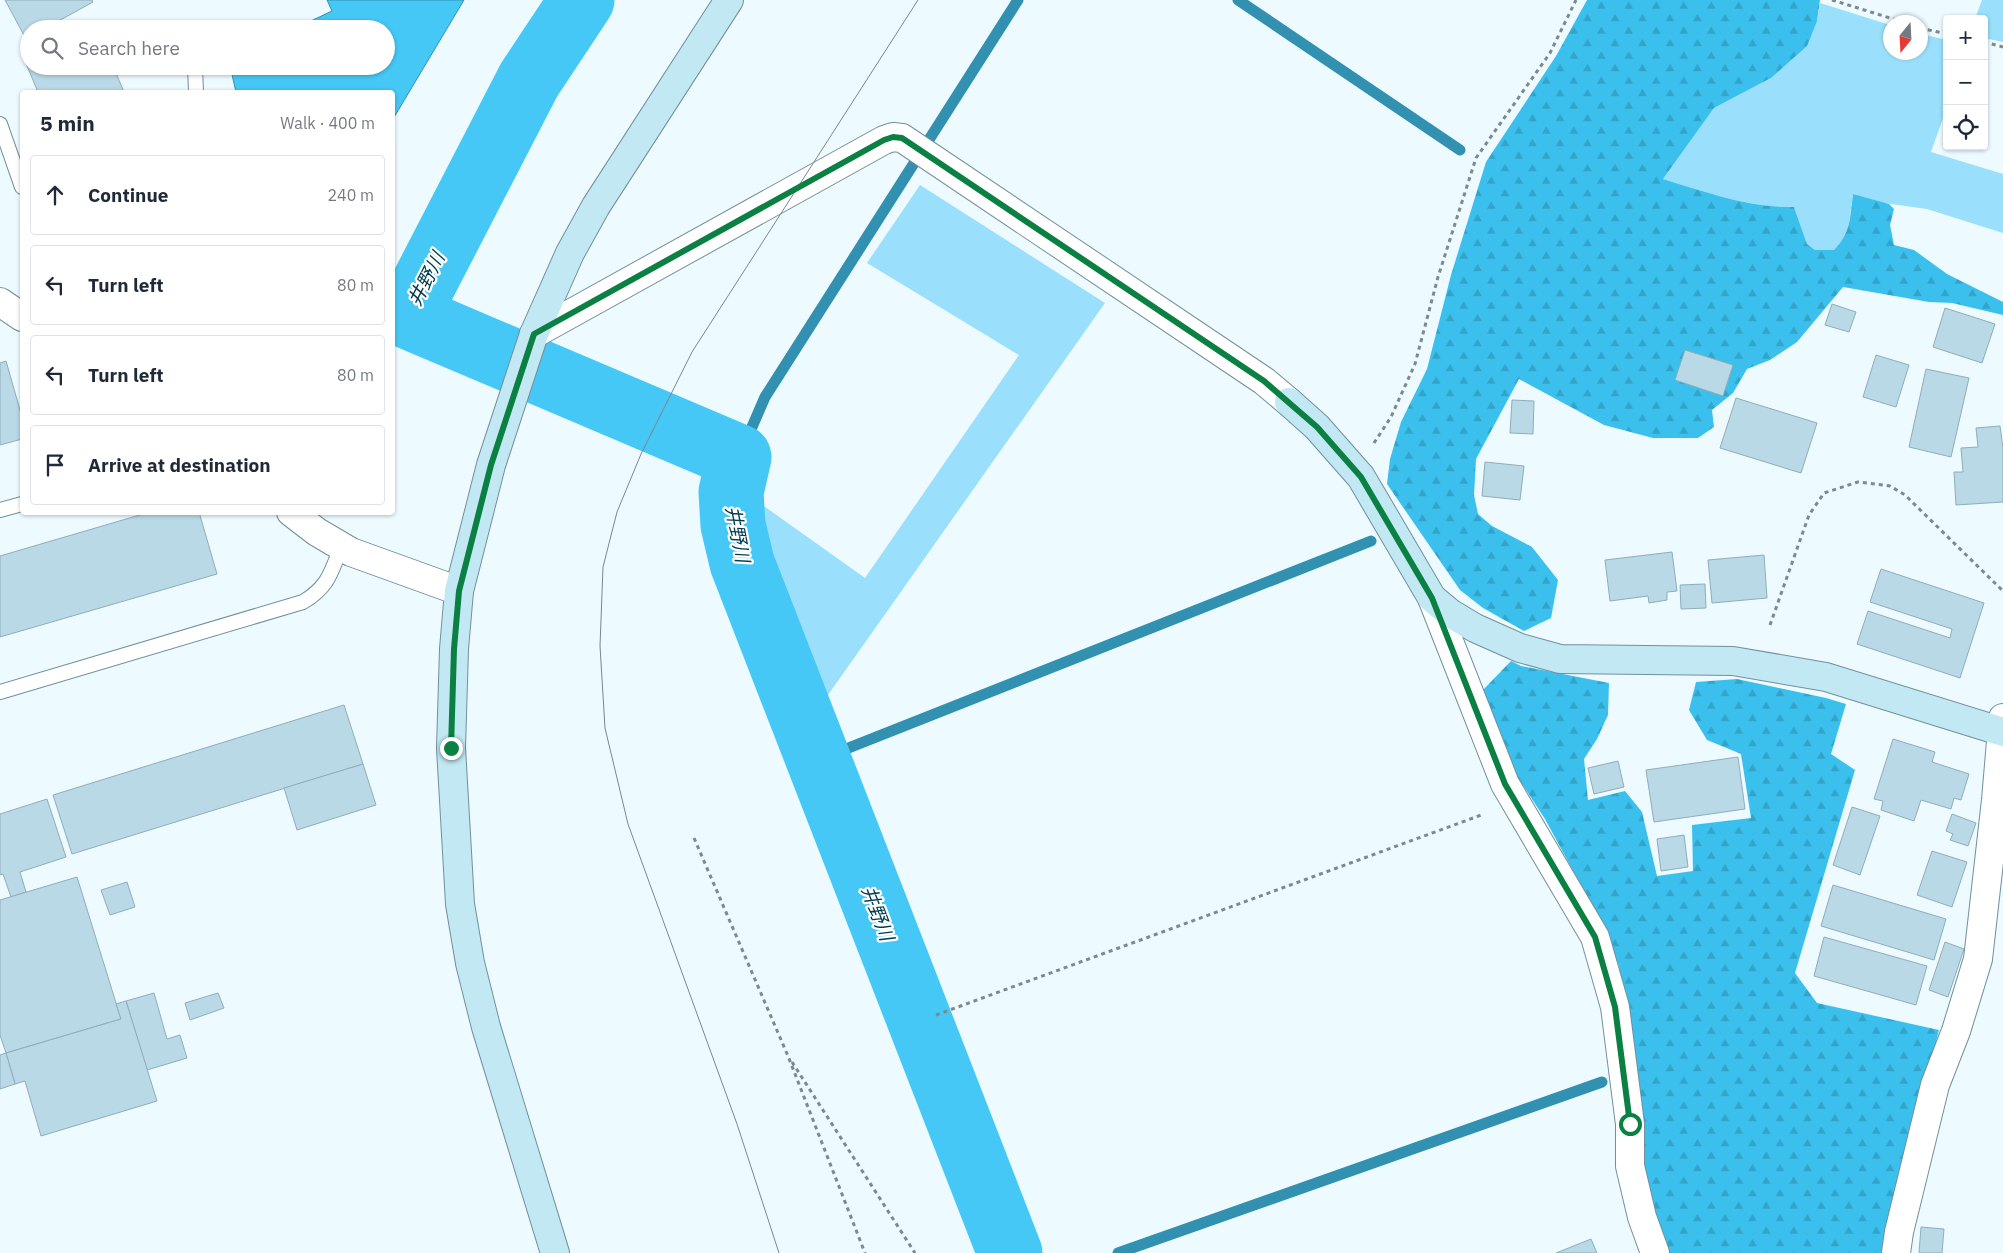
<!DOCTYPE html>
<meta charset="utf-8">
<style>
:root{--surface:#fff;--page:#f6f6f7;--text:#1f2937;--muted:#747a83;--line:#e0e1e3}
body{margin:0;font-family:"IBM Plex Sans","Noto Sans JP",sans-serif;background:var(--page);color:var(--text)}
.controls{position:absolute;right:15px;top:15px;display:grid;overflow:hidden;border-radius:5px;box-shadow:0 1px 4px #0004}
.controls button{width:45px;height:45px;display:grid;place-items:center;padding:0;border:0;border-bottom:1px solid var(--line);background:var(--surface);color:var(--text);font:25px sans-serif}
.compass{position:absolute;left:1883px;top:15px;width:45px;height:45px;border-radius:50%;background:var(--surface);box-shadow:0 1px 4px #0004;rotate:198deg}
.stop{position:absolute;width:15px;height:15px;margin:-11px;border:4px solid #0b8043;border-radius:50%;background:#fff}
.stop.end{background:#0b8043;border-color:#fff;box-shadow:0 1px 5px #0008}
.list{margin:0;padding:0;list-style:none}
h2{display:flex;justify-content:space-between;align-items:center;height:65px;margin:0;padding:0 20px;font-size:21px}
h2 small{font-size:16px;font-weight:400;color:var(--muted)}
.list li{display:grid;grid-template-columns:32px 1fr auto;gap:15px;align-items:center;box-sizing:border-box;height:80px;margin:0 10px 10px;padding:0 10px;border:1px solid var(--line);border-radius:5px}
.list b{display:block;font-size:19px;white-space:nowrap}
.list em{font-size:16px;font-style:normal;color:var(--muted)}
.icon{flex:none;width:28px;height:28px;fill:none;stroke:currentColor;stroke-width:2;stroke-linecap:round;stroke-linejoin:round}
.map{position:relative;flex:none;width:2003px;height:1253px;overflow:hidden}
.search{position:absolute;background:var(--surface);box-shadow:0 1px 4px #0004;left:20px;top:20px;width:375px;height:55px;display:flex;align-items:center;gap:12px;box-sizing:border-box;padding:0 18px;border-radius:28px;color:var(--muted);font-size:19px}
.panel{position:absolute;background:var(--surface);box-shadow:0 1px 4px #0004;left:20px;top:90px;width:375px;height:425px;border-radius:5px}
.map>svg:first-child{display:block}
</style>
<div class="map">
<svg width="2003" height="1253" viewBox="0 0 2003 1253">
<defs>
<pattern id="forest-firs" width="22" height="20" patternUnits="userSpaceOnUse" patternTransform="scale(1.25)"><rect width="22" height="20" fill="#3bc0ed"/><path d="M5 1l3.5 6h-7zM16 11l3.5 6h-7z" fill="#32a4ca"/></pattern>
</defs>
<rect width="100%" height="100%" fill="#edfaff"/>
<g fill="#9adffb">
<path d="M1982,0H2003V42L1984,38V19H1975Z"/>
<path d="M1820,3L1890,25V52H1920L1921,34L1947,40V107L1931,152L2003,174V233L1927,209L1884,203L1853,194C1849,217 1852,233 1834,250H1815L1807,244L1794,207C1749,208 1706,192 1663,179L1714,108L1771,78L1817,21Z"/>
<path d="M920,185L1105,303L811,719L799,678L753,565L745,521L747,494L865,578L1019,355L867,263Z"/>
</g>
<g fill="url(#forest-firs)">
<path d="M1587,0H1820L1817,21L1807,46L1771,78L1714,108L1663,179C1706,192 1749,208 1794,207L1807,244L1815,250H1834C1851,233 1850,217 1853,194L1889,204L1894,209L1890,225L1894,245L1914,250L1947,274L2003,302V315L1952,303L1929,302L1843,287L1797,342L1770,360L1747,369L1733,393L1712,410L1714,427L1698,438H1653L1604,425L1519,379L1476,459L1474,495L1478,514L1492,526L1532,547L1558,580L1551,618L1524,631L1483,608L1460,590L1387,484L1390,459L1401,422L1427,369L1451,275L1486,162L1556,56Z"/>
<path d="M1511,661L1521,666L1609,683L1608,715L1597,739L1584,759L1588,800L1625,791L1642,812L1657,876L1693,871L1692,825L1751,818L1741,754L1707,740L1689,710L1696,682L1737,679L1826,698L1846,704L1831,754L1855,770L1795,973L1817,1003L1939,1030L1884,1253H1666L1650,1210L1641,1157L1619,966L1604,928L1545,819L1515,773L1483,690Z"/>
</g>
<path fill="#45c8f5" stroke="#3290b1" d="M327,0H464L393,119L392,92H236L230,66H386V29H294L332,11Z"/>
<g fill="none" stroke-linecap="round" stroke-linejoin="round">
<g stroke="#3290b1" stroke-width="11">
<path d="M1238,0L1460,150"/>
<path d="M739,457L765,397L1018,0"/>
<path d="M818,760L1371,541"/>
<path d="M1118,1253L1602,1082"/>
</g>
<path stroke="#45c8f5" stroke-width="65" d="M582,0L529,80L407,316L739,457L731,492L733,525L742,563L1010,1253"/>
</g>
<g fill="#b9d9e6" stroke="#8fadba">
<path d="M5,0H92L93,2L44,29H29V37L26,39Z"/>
<path d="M97,24L98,29H86Z"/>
<path d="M29,51V66H113L124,92H38L22,54Z"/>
<path d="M1832,304L1856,312L1849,332L1825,325Z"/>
<path d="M1945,308L1995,324L1982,363L1933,347Z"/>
<path d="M1685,350L1733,365L1723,396L1675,380Z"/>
<path d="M1876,355L1909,365L1896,407L1863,397Z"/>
<path d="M6,361L22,417V439L0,445V363Z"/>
<path d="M1926,369L1969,378L1951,457L1909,447Z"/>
<path d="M1736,398L1817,423L1801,473L1720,448Z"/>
<path d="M1512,400L1534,401L1533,434L1510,433Z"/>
<path d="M2000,426L2003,448V502L1956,505L1954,472H1963L1961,448L1978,447L1976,428Z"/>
<path d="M1485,462L1524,466L1520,500L1482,496Z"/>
<path d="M150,512H199L217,574L0,637V556Z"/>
<path d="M1672,552L1677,591L1667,592V600L1649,603L1648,596L1610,601L1605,560Z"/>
<path d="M1764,555L1767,598L1712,603L1708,560Z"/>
<path d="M1881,569L1984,603L1960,678L1857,644L1868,611L1950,638L1952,629L1870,602Z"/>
<path d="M1705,584L1706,608L1681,609L1680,585Z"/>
<path d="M344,705L363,764L72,854L53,795Z"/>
<path d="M1893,739L1935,752L1932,762L1969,774L1961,800L1954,798L1951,809L1921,800L1914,821L1881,810L1883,801L1874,799Z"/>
<path d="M1738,757L1745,809L1654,822L1646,770Z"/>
<path d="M1618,761L1624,787L1594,794L1588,768Z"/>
<path d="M363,764L376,805L297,830L284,788Z"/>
<path d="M47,799L66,857L20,872L26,892L11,897L3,874L0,875V814Z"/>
<path d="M1852,807L1880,816L1860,875L1833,865Z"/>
<path d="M1952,814L1976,823L1968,846L1950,840L1953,834L1946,831Z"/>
<path d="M1684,835L1688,867L1661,871L1657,839Z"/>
<path d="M1932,851L1967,862L1952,907L1917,895Z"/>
<path d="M77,877L121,1019L6,1053L0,1035V900Z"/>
<path d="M127,882L135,907L110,915L101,890Z"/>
<path d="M1833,885L1946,919L1934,960L1821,926Z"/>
<path d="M1824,937L1927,966L1916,1005L1814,976Z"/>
<path d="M1945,942L1964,949L1948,997L1929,990Z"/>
<path d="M154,993L167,1039L180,1035L187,1058L147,1070L126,1001Z"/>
<path d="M218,993L224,1008L190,1020L185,1003Z"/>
<path d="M126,1001L157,1101L41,1136L25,1081L15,1084L6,1053L121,1019L116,1004Z"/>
<path d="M6,1053L15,1084L0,1089V1055Z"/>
<path d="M1921,1227L1944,1229L1942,1253H1919Z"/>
<path d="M1591,1239L1597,1253H1556Z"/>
</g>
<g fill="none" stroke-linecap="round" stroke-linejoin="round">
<g stroke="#72909c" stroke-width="16">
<g id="lane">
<path d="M195,66L196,92"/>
<path d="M0,124L22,187"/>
<path d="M0,510L22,504"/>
<path d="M0,692L303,602C328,587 331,573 341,547"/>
</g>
</g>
<g stroke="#72909c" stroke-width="30">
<g id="street">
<path d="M0,302L22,317"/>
<path d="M534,334L884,140L893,137L902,138L1264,381L1289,402"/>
<path d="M291,512L317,532L351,552L459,591"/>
<path d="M1432,598L1505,784L1595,937L1615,1007L1630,1124V1166L1642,1217L1655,1253"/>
<path d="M1896,1253L1899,1232L1935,1085L1956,1031L1978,959L1996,800L2003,718"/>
</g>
</g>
<g stroke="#72909c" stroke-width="30">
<g id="secondary">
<path d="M1289,402L1317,427L1361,477L1432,598L1450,613L1475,628L1520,648L1560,659L1733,661L1826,677L2003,732"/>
<path d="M555,1253L486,1027L470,963L460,904L451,748L454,649L459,591L491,465L534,334L570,253L596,206L729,0"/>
</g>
</g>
<g stroke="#7d898d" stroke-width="3" stroke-dasharray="4 4" stroke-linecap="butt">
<path d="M1832,0L1903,22"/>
<path d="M1920,28L1947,34"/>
<path d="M1984,42L2003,47"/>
<path d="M1374,443L1391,417L1415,364L1438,277L1476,158L1550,53L1576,0"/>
<path d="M1770,625L1809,515L1824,493L1858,482L1890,486L1905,495L2003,591"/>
<path d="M694,838L788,1056L865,1253"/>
<path d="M936,1015L1484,814"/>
<path d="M792,1062L915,1253"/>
</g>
<use href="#lane" stroke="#fff" stroke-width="14"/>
<use href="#street" stroke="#fff" stroke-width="28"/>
<use href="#secondary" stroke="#c2e8f4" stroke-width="28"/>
<path stroke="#7b878b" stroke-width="1" d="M779,1253L737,1124L628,824L605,728L600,646L603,567L617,512L641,454L692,352L918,0"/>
</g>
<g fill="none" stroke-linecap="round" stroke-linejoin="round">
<path stroke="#0b8043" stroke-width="6" d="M451,748L454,649L459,591L491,465L534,334L884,140L893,137L902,138L1264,381L1317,427L1361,477L1432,598L1505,784L1595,937L1615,1007L1630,1124"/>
</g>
<g text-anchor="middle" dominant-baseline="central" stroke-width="4.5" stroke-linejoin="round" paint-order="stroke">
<g font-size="19" font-style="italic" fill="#013d4f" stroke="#fff">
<text transform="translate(426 279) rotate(-63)">井野川</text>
<text transform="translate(738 534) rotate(79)">井野川</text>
<text transform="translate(878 913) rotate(69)">井野川</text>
</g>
</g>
</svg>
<div class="controls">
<button>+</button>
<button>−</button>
<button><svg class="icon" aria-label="locate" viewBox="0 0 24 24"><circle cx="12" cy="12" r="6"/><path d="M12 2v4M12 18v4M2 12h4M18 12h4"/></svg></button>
</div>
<svg class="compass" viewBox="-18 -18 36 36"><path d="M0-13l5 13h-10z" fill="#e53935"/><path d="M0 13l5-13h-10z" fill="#747a83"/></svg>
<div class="stop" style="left:1630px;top:1124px"></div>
<div class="stop end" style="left:451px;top:748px"></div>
<div class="search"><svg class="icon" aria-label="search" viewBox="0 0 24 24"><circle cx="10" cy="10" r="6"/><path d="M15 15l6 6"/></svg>Search here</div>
<section class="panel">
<h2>5 min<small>Walk · 400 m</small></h2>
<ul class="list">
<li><svg class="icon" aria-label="ahead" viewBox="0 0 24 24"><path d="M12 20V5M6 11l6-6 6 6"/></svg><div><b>Continue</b></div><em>240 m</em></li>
<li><svg class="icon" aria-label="left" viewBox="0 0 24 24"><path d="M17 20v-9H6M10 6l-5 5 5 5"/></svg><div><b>Turn left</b></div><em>80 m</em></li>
<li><svg class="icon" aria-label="left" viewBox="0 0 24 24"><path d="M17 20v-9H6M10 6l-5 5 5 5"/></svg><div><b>Turn left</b></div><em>80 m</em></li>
<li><svg class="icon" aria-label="arrive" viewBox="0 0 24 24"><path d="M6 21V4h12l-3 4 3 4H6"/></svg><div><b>Arrive at destination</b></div></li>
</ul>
</section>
</div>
